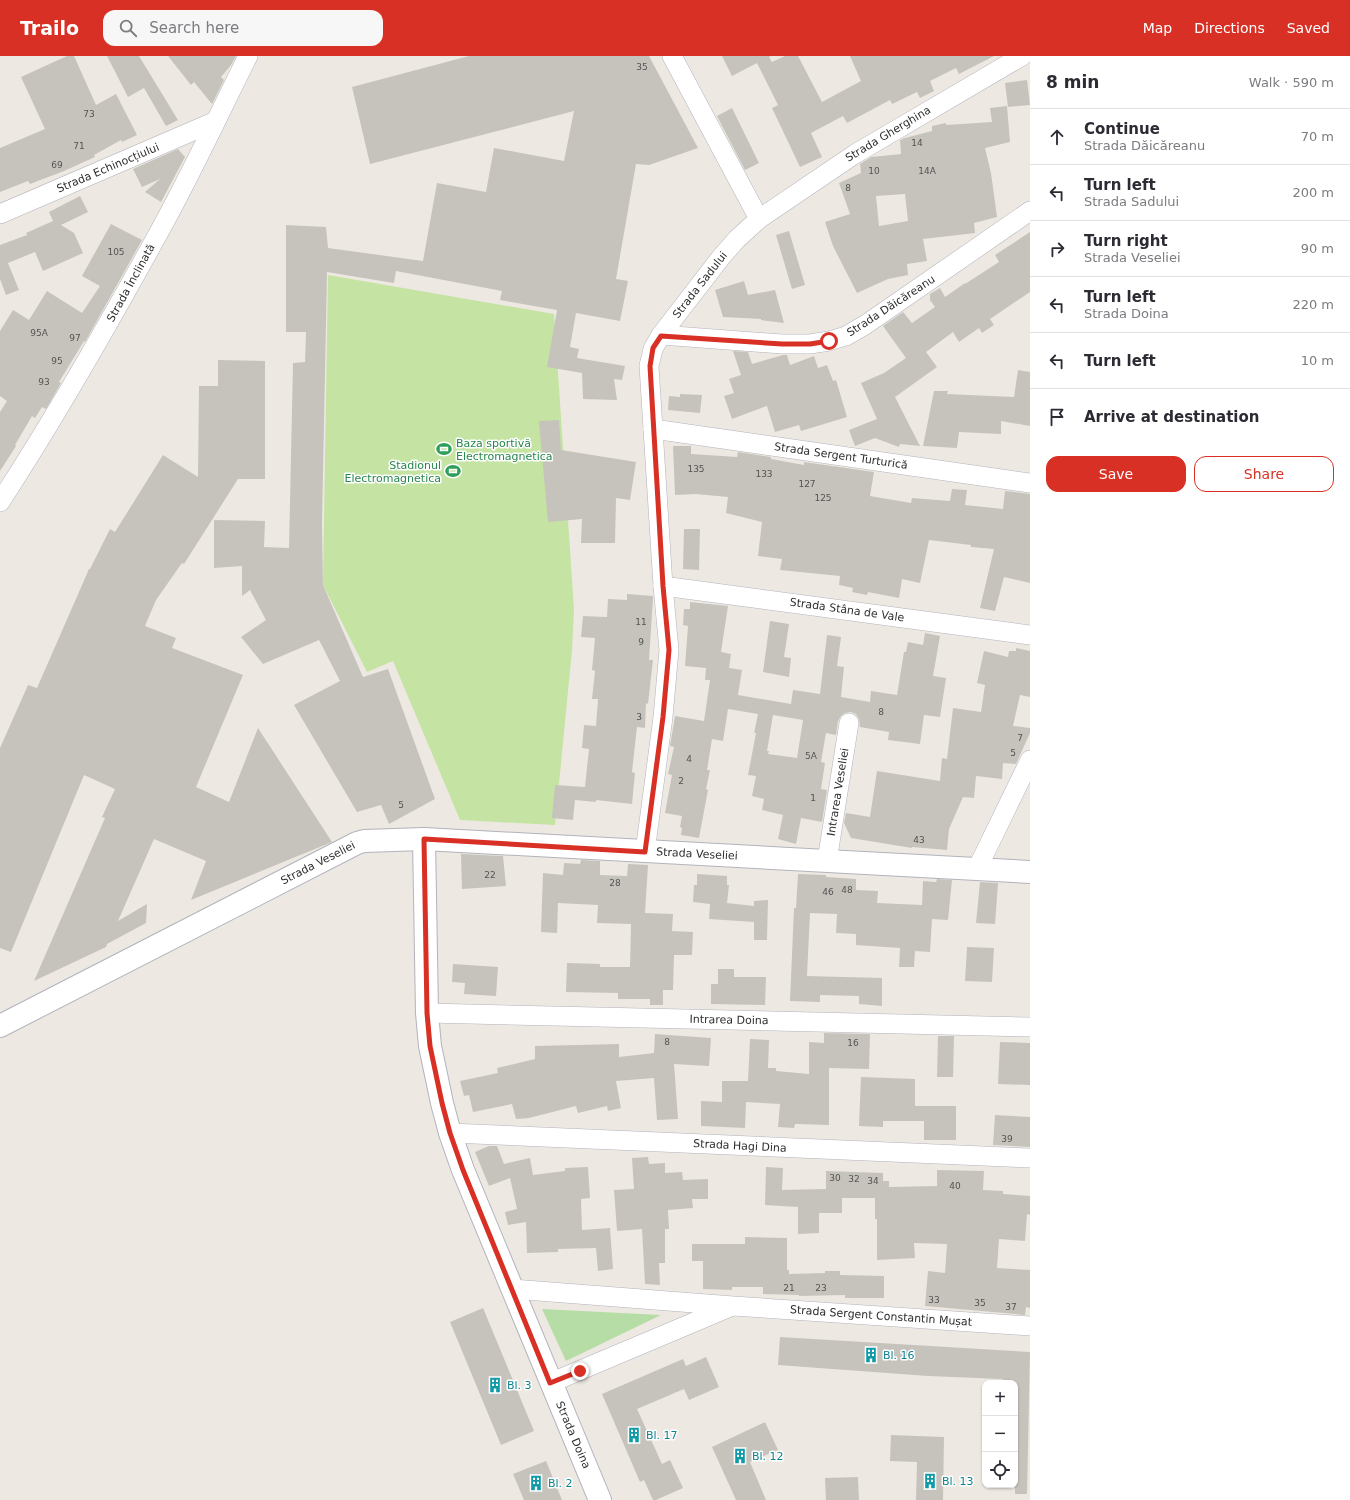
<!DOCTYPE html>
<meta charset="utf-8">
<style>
:root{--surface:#fff;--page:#f7f7f7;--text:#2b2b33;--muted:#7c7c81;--line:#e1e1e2;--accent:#d93025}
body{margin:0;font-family:"DejaVu Sans",sans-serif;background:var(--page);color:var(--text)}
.controls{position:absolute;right:12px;bottom:12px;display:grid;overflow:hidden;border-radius:8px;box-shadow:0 1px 3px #0004}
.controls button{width:36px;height:36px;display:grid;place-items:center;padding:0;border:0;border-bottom:1px solid var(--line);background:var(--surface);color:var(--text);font:20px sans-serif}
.stop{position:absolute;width:12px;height:12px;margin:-9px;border:3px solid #d93025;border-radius:50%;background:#fff}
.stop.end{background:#d93025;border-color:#fff;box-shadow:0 1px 4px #0008}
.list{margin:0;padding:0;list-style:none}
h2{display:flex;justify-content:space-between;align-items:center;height:52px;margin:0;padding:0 16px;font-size:17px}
h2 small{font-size:13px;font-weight:400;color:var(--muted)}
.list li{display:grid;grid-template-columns:26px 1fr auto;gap:12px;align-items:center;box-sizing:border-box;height:56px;padding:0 16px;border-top:1px solid var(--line)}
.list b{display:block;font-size:15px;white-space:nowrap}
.list p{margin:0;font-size:13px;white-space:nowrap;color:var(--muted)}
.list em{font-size:13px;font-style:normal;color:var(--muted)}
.actions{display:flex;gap:8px;padding:12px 16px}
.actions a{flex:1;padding:9px 0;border:1px solid var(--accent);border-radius:12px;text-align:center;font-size:14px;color:var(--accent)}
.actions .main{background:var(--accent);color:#fff}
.icon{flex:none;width:22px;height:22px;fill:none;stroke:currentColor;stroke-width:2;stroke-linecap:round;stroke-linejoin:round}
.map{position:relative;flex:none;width:1030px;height:1444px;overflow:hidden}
header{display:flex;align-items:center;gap:24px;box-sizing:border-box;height:56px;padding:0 20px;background:var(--accent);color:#fff}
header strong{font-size:19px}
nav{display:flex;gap:22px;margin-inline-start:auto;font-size:14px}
.search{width:280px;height:36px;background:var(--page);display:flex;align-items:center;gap:10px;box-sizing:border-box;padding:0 14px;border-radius:12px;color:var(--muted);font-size:15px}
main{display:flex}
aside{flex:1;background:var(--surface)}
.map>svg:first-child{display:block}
</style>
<header>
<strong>Trailo</strong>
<div class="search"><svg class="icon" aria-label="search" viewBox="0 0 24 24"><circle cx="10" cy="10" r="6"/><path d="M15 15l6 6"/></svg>Search here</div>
<nav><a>Map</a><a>Directions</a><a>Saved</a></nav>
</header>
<main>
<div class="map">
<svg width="1030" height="1444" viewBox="0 0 1030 1444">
<rect width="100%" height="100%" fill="#ede9e2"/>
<path fill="#b6dda5" d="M542,1253L661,1259L566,1305Z"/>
<path fill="#c5e3a2" d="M328,219L554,258L574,553L572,594L555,769L460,764L393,605L367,616L323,529Z"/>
<g fill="#c6c3bd" fill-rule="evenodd">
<path d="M67,0H74L96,49L116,38L137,79L122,86L121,84L94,99L95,101L64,115L30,128L28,125L0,136V92L45,73L21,21Z"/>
<path d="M107,0H139L178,64L166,70L144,32L128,41Z"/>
<path d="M168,0H236L231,9L221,21L224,24L212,48L194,26L191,29Z"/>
<path d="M469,0H649L698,92L649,109L636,108L616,223L628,225L620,265L576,257L570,291L579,293L577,302L625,310L622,324L614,323L617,344L583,343L582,317L547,311L557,254L500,244L502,235L396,215L394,227L327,216L322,468L323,529L363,621L388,613L435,743L389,768L381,749L357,756L294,649L340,625L319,584L263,608L241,581L266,564L250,534L242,540V510L214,512V464L265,465L264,491L289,492L293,307L305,306L306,276H286V169L326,171L328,192L423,205L437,127L486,136L494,92L564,105L574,55L370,108L352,31Z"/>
<path d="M722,0H771L769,1L772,6L785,0H798L822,46L861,25L850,0H994L959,18L956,12L930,25L934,35L920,42L917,36L892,48L890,44L847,67L843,60L811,77L822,101L800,111L772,52L778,49L757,7L732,20Z"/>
<path d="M1027,24L1030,49L1008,51L1005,27Z"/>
<path d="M1007,50L1010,86L985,92L991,117L997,161L974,167L975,177L923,183L927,205L907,208L908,219L888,223L857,237L833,190L825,166L850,158L839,127L861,117L860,108L871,101L901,98L900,84L905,82L932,75V70L946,67V69L992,66L990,52ZM905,138L908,165L879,170L876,140Z"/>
<path d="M732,52L759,107L745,114L717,60Z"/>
<path d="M178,93L185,101L161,146L145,136L160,123L142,131L133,113Z"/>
<path d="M80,140L88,156L61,169L74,177L83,197L43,215L35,196L8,207L19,234L6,239L0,223V189L27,179L26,177L53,165L49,156Z"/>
<path d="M111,168L142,184L85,286L84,285L59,326L61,327L46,353L42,351L35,362L32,360L15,389L16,390L0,415V356L7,345L0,340V275L13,254L29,264L47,235L82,257L100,230L82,220Z"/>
<path d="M789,175L805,229L792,233L776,179Z"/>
<path d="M1030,176V236L990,263L994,269L982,277L979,272L959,286L953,276L926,296L937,311L895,341L920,390L900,388L899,391L875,382L855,390L849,374L877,363L861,327L884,317L906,302L883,270L903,256L912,267L935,251L930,244V238L940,232L945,241L965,227V228L999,206L995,199Z"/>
<path d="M744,225L748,239L775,234L784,267L761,264V263L723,261L715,234Z"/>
<path d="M733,295L748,296L752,308L783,299H787L790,309L814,300L818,312L827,309L833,325L836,324L847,361L801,375L799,369L775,376L767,350L732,363L724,340L734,337L729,323L741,319Z"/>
<path d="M218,304L265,305V423H238L184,508L182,507L156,544L145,570L176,582L172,592L243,619L196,731L229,746L258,672L332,786L191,844L206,805L154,783L118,865L147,848L146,867L107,888L106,891L34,925L105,762L102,761L115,733L84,719L11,896L0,892V692L28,629L37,632L89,513H90L110,473L115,476L163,399L198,421L199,330H218Z"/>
<path d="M1018,314L1030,316V370L1001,365V378L959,376L957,392L923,390L934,335H948L947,338L1014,341Z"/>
<path d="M680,338L702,339L700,357L668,354L669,340L680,341Z"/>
<path d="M559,364L561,394L636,406L630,444L616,442L615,487H581L582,463L548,466L539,365Z"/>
<path d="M673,390H691V398L737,401L738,396L771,401V403L804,409V406L874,416L870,440L911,447L912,442L950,445L952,433L967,434L965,449L1003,453L1005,435L1030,438V527L1004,521L995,555L980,552L994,493L971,491V489L929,484L920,527L902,523L899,542L868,536L867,539L852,536L853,532L839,529L840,520L780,514L782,503L758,500L762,466L726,457L728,441L696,438L675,439Z"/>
<path d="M684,473H700L699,514L683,513Z"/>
<path d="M627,538L653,540V542L649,604H653L648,648L646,647L645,672L637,671L632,716L635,717L632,748L596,744V746L575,744L573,764L552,762L555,729L585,731L589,693L582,692L584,669L596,670L598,643H592L595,615L592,614L595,582L581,581L583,560L607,561L608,543L627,544Z"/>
<path d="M690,546L728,550L721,596L731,598L729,612L742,614L738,639L791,648L793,634L820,638L827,579L841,581L837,610L844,611L841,641L870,646L871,635L897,639L904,596H906L908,586L923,589L925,577L940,580L933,620L946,622L940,661L924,659L920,688L888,684L889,676L860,671L859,663L856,658L851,656L845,657L841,660L838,665L836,679L826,677L821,706L825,707L821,733L827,734L822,766L801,762L796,788L778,783L783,759L762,754L764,743L752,740L756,720L748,719L756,677H754L758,658L728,653L723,685L712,683L707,714H710L706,733L708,734L699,782L681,779L682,772L680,771L682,760L665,757L672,719L668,718L674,691L670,690L675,660L704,665L710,624H705L706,612L685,610L688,570L683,569L684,553H690ZM773,659L803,664L797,702L768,698L769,695H767Z"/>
<path d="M770,565L789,568L784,601L791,602L789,621L763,616Z"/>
<path d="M1016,592L1030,595V641L1020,639L1013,670L1030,672V677L1016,708L1003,707L1002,723L976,720L974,742L963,741L949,773L947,794L912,791V792L851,782L844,767L846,757L870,761L877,715L940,725L942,702L947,703L953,652L981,656L985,629L977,627L984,595L1008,601L1009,595H1016Z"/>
<path d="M461,798L503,800L506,830L462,833Z"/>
<path d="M581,804L600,805V819L627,820L628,808L648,809L645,857L673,858L672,875L693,876L692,899H674L673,934H663V949H650V943H618V937L566,936L567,907L600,908V911H630L631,868L597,867L598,849L558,847L557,877L541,876L543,817L563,819L564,807L580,808Z"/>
<path d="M697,818L727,820V829H729L727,847L754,850V845L768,844L767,884H754V866L709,863L710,848L693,846L694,829H697Z"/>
<path d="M798,818L826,819V821L856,823V834L878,835L877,847L922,849L923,825L936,826L937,823L952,824L948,864L932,863L930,896L915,895L914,911H899L900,892L856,889V878L836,877L837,858L810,857L807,920L882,922V950L859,948V940L820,939V946L790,945L794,852H796Z"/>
<path d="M980,826L998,827L995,868L976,867Z"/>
<path d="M967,891L994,892L992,926L965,925Z"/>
<path d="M453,908L498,911L496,940L464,938L465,927L452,926Z"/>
<path d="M718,913H734V921H766L765,949L711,948V928H718Z"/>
<path d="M824,977L870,978L869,1013L829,1012V1069L795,1068L794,1072L778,1071L780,1048L746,1046L745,1072L701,1070V1045L722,1046V1025H748L750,983L769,984L768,1012H776V1015L809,1018V986L824,987Z"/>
<path d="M655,978L711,982L709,1010L674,1008L678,1063L657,1064L654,1022L616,1025L621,1052L608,1055L607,1050L578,1057L576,1050L529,1062L516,1063L512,1048L473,1056L469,1039L464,1040L460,1025L498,1017L497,1012L535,1003V990L619,988V1001L654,997Z"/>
<path d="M938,980H954L953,1021H937Z"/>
<path d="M1000,986L1030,987V1029L998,1028Z"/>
<path d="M861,1021L915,1023V1050H956V1084H924V1065H883V1071L859,1070Z"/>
<path d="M995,1059L1030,1061V1091L993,1089Z"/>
<path d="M489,1090H497L504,1108L530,1102L533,1119L565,1115V1112L588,1111L590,1142L581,1143L582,1174L610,1172L613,1213L598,1215L596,1192L558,1193V1196L527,1197L526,1166L508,1169L505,1156L517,1153L510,1122L489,1130L475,1096Z"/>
<path d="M648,1101L649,1108L665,1107V1117L682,1116L683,1124L708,1123V1143H692L693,1152L668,1154L669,1173H665V1207H659L660,1229L645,1228L642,1173L617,1175L614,1134L634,1133L632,1102Z"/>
<path d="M766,1111L783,1112L782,1134L826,1133V1115L883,1117V1125H889V1131L937,1130V1114L984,1115L983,1134L1003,1135V1138L1030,1140V1159L1027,1158L1025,1185L999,1183L997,1212L1030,1214V1252L1026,1251L1025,1259L925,1250L928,1215L945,1217L947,1188L914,1187L915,1202L877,1204V1163H875V1142H842V1157H819V1177L798,1178V1151L765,1149Z"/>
<path d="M745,1181L787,1182V1214H789V1218L825,1217V1215H840V1219L884,1220V1242H845V1239L799,1240V1239L763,1238V1231H732V1234L703,1233V1205H692V1188H745Z"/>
<path d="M483,1252L534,1375L501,1389L450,1266Z"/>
<path d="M780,1281L1030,1296L1027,1438H1015V1327H1003V1323L928,1320L778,1309Z"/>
<path d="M706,1301L719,1331L689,1344L684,1333L637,1353L662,1408L670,1404L683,1432L656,1444H653L644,1424L640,1426L602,1338L683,1303L686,1310Z"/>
<path d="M765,1366L778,1394L750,1406L766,1444H736L712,1391Z"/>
<path d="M891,1379L944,1381L943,1444H916L917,1406L890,1405Z"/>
<path d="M546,1405L562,1444H524L513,1418Z"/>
<path d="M858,1421L859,1444H826L825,1422Z"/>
</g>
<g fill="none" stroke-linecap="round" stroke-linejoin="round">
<g stroke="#b2b3bc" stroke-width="20">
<g id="minor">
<path d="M672,0L759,163"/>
<path d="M0,158L216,65"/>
<path d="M661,279L782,288H810L829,285L846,280L865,269L1030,155"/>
<path d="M653,373L1030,427"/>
<path d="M0,446C59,356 112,262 164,167C194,112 220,56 248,0"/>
<path d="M663,530L1030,579"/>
<path d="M645,796L663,661L669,594L663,530L649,310L653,293L661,279L722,200L737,183L759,163L855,98L1022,0"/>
<path d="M827,805L849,667"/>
<path d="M977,813L1030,704"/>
<path d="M427,957L1030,971"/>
<path d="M450,1077L1030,1102"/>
<path d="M512,1233L733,1250L1030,1270"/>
<path d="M550,1327L730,1251"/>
</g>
</g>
<g stroke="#b2b3bc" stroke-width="24">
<g id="tertiary">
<path d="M424,783L427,957L430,990L442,1047L450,1077L463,1114L600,1444"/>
<path d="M0,970L357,787L364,785L424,783L1030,816"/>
</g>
</g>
<use href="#minor" stroke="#fff" stroke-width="19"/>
<use href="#tertiary" stroke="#fff" stroke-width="22"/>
</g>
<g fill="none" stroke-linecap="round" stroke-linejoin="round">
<path stroke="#d93025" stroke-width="5" d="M580,1315L550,1327L463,1114L450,1077L442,1047L430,990L427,957L424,783L645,796L663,661L669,594L663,530L650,310L653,292L661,280L782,288H810L829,285"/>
</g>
<defs>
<g id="stadium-bare" transform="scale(1.2)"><path d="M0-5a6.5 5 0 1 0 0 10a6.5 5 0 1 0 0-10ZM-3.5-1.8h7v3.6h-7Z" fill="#2e9e5b" stroke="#fff" stroke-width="2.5" paint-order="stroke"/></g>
<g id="building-bare" transform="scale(1.2)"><path d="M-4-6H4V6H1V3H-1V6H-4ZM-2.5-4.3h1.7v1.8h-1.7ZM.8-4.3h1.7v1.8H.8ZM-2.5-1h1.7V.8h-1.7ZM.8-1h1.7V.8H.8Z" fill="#0f9aa8" stroke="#fff" stroke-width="2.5" paint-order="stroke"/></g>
</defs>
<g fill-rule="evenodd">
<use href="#stadium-bare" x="444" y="393"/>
<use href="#stadium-bare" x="453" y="415"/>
<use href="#building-bare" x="871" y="1299"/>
<use href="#building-bare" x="495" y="1329"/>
<use href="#building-bare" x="634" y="1379"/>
<use href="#building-bare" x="740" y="1400"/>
<use href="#building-bare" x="930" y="1425"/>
<use href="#building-bare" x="536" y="1427"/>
</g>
<g text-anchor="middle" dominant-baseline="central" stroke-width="3" stroke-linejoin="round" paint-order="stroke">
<g font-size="9" fill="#545352">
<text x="642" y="11">35</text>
<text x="89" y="58">73</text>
<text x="917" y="87">14</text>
<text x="79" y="90">71</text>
<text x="57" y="109">69</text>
<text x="874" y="115">10</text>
<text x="927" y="115">14A</text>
<text x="848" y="132">8</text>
<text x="116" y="196">105</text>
<text x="39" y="277">95A</text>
<text x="75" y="282">97</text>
<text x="57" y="305">95</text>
<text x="44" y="326">93</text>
<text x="696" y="413">135</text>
<text x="764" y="418">133</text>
<text x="807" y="428">127</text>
<text x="823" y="442">125</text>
<text x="641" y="566">11</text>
<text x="641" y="586">9</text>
<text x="881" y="656">8</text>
<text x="639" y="661">3</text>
<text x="1020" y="682">7</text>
<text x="1013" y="697">5</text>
<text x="811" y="700">5A</text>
<text x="689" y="703">4</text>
<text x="681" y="725">2</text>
<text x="813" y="742">1</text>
<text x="401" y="749">5</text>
<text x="919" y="784">43</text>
<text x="490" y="819">22</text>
<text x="615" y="827">28</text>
<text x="847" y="834">48</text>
<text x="828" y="836">46</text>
<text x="667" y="986">8</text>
<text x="853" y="987">16</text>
<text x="1007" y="1083">39</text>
<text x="835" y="1122">30</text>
<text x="854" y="1123">32</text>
<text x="873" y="1125">34</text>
<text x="955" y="1130">40</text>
<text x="789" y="1232">21</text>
<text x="821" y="1232">23</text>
<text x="934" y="1244">33</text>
<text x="980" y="1247">35</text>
<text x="1011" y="1251">37</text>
</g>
<g font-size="11" fill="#2e2e2e" stroke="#fff">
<text transform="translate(888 78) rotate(-31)">Strada Gherghina</text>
<text transform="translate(108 112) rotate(-23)">Strada Echinocțiului</text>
<text transform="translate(131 227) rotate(-61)">Strada Înclinată</text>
<text transform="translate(700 229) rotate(-52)">Strada Sadului</text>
<text transform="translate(891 250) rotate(-33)">Strada Dăicăreanu</text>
<text transform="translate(841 400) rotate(8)">Strada Sergent Turturică</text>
<text transform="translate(847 554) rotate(8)">Strada Stâna de Vale</text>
<text transform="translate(838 736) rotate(-81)">Intrarea Veseliei</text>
<text transform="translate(697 798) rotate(3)">Strada Veseliei</text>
<text transform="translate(318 807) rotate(-27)">Strada Veseliei</text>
<text transform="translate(729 964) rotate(1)">Intrarea Doina</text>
<text transform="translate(740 1090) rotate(3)">Strada Hagi Dina</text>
<text transform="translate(881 1260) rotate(4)">Strada Sergent Constantin Mușat</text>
<text transform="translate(573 1379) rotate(67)">Strada Doina</text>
</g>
<g font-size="11" fill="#27864d" stroke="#fff" text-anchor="start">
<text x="456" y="387">Baza sportivă<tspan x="456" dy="13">Electromagnetica</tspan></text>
<text x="441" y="409" text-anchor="end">Stadionul<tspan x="441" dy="13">Electromagnetica</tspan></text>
</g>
<g font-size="11" fill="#0d838f" stroke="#fff" text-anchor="start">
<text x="883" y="1299">Bl. 16</text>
<text x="507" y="1329">Bl. 3</text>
<text x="646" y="1379">Bl. 17</text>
<text x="752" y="1400">Bl. 12</text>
<text x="942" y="1425">Bl. 13</text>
<text x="548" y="1427">Bl. 2</text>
</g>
</g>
</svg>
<div class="controls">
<button>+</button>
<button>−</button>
<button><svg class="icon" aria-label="locate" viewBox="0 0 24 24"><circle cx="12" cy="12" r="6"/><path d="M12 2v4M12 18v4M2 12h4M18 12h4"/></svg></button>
</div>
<div class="stop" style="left:829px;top:285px"></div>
<div class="stop end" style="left:580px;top:1315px"></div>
</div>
<aside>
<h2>8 min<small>Walk · 590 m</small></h2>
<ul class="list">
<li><svg class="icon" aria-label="ahead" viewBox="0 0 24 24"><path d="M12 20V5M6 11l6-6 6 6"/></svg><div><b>Continue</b><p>Strada Dăicăreanu</p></div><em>70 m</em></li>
<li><svg class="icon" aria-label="left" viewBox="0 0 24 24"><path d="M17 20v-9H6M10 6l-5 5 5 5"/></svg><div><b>Turn left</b><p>Strada Sadului</p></div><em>200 m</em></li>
<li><svg class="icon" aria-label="right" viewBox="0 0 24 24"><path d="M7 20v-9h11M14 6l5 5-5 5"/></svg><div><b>Turn right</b><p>Strada Veseliei</p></div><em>90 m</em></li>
<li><svg class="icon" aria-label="left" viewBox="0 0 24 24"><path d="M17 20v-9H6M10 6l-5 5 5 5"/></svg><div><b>Turn left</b><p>Strada Doina</p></div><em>220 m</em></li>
<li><svg class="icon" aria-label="left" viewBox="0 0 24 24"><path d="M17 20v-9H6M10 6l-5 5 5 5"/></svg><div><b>Turn left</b></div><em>10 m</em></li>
<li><svg class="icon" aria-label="arrive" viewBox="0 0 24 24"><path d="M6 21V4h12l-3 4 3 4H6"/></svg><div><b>Arrive at destination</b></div></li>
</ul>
<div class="actions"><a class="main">Save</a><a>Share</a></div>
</aside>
</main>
